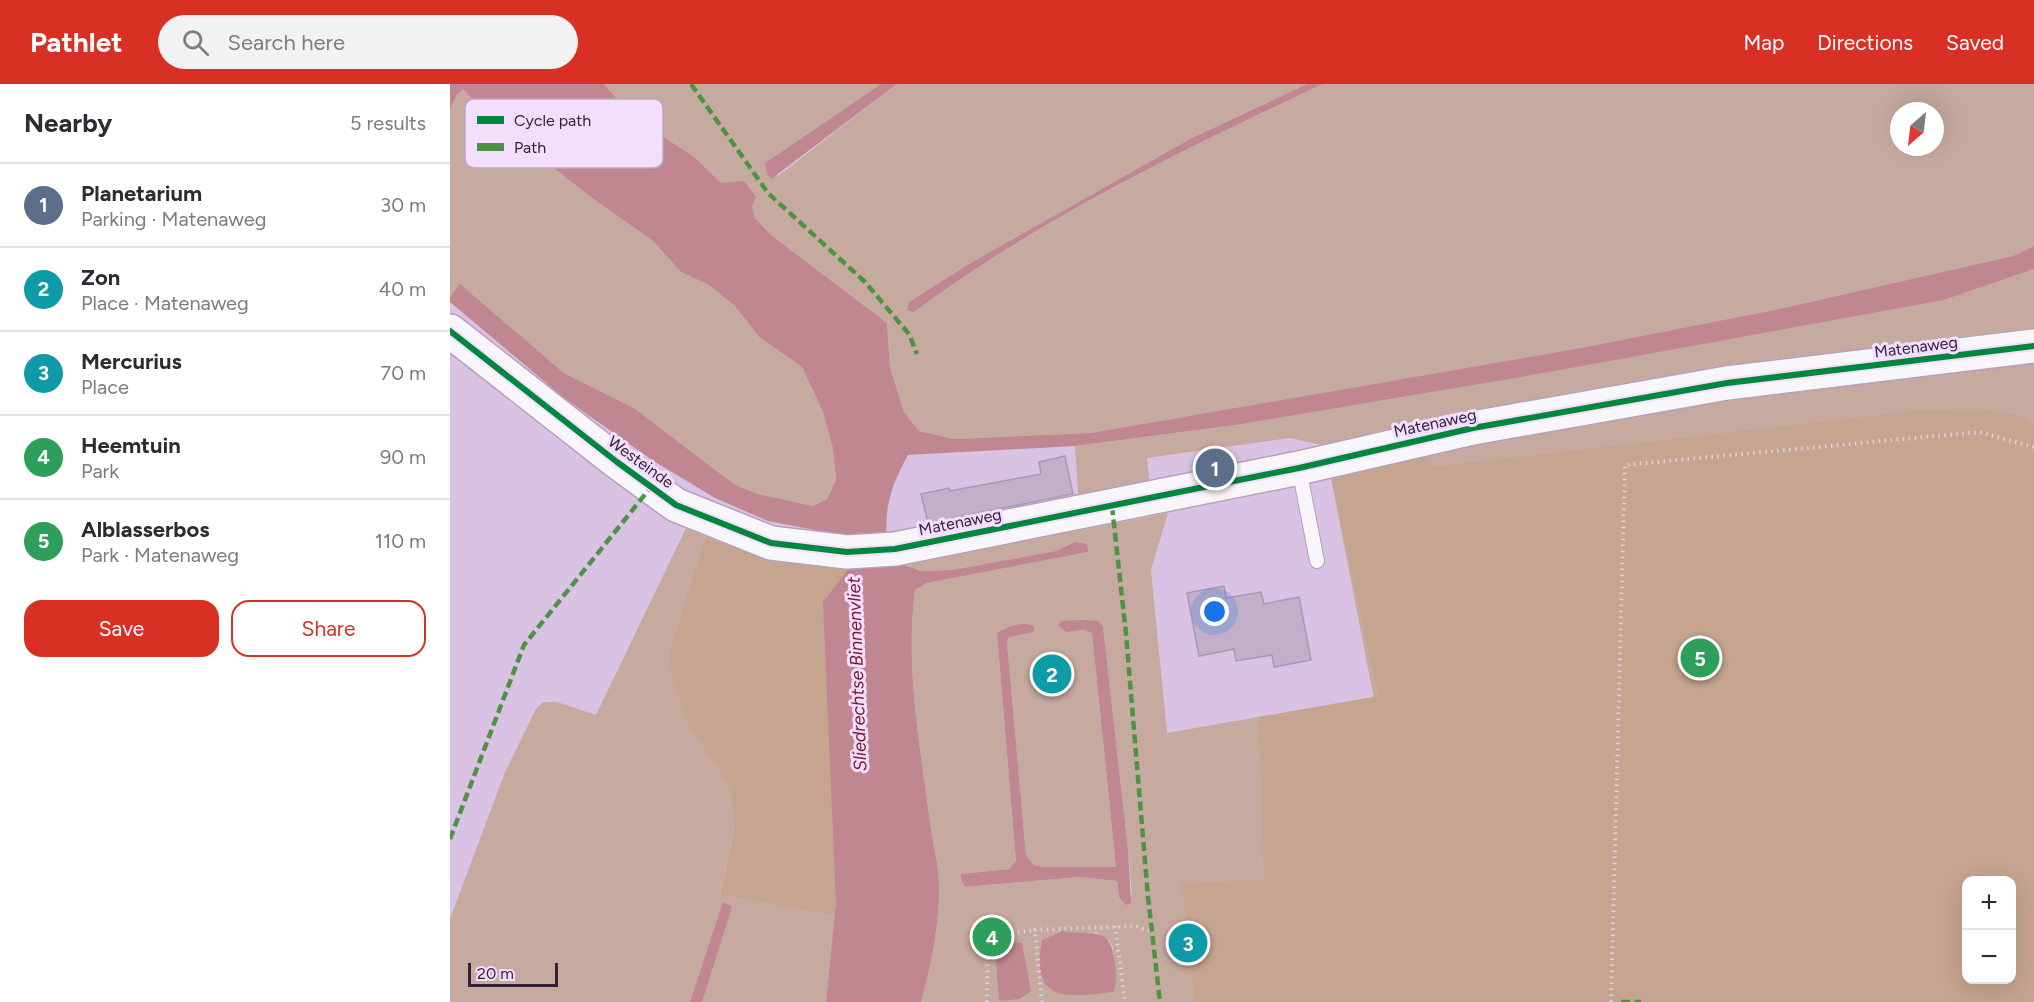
<!DOCTYPE html>
<meta charset="utf-8">
<style>
:root{--surface:#fff;--page:#f2f2f3;--text:#2b2b33;--muted:#7c7c81;--line:#e1e1e2;--accent:#d93025}
body{margin:0;font-family:Figtree,sans-serif;background:var(--page);color:var(--text)}
.controls{position:absolute;right:18px;bottom:18px;display:grid;overflow:hidden;border-radius:12px;box-shadow:0 6px 24px #0002}
.controls button{width:54px;height:54px;display:grid;place-items:center;padding:0;border:0;border-bottom:2px solid var(--line);background:var(--surface);color:var(--text);font:30px sans-serif}
.compass{position:absolute;left:1440px;top:18px;width:54px;height:54px;border-radius:50%;background:var(--surface);box-shadow:0 6px 24px #0002;rotate:208deg}
.scale{position:absolute;left:18px;bottom:15px;width:90px;box-sizing:border-box;padding-left:6px;border:3px solid #322239;border-top:0;font-size:16px;line-height:21px;white-space:nowrap;color:#322239;-webkit-text-stroke:4px #f4defd;paint-order:stroke}
.you{position:absolute;left:765px;top:528px;width:21px;height:21px;margin:-15px;border:4px solid #fff;border-radius:50%;background:#1a73e8;box-shadow:0 0 0 9px #1a73e833}
.badge{display:grid;place-items:center;width:39px;height:39px;border-radius:50%;background:var(--accent);color:#fff;font-size:20px;font-weight:700}
.pin{position:absolute;translate:-50% -50%;border:3px solid #fff;box-shadow:0 2px 6px #0006}
.list{margin:0;padding:0;list-style:none}
h2{display:flex;justify-content:space-between;align-items:center;height:78px;margin:0;padding:0 24px;font-size:26px}
h2 small{font-size:20px;font-weight:400;color:var(--muted)}
.list li{display:grid;grid-template-columns:39px 1fr auto;gap:18px;align-items:center;box-sizing:border-box;height:84px;padding:0 24px;border-top:2px solid var(--line)}
.list b{display:block;font-size:22px;white-space:nowrap}
.list p{margin:0;font-size:20px;white-space:nowrap;color:var(--muted)}
.list em{font-size:20px;font-style:normal;color:var(--muted)}
.actions{display:flex;gap:12px;padding:18px 24px}
.actions a{flex:1;padding:14px 0;border:2px solid var(--accent);border-radius:18px;text-align:center;font-size:21px;color:var(--accent)}
.actions .main{background:var(--accent);color:#fff}
.icon{flex:none;width:33px;height:33px;fill:none;stroke:currentColor;stroke-width:2;stroke-linecap:round;stroke-linejoin:round}
.map{position:relative;flex:none;width:1584px;height:918px;overflow:hidden}
header{display:flex;align-items:center;gap:36px;box-sizing:border-box;height:84px;padding:0 30px;background:var(--accent);color:#fff}
header strong{font-size:28px}
nav{display:flex;gap:33px;margin-inline-start:auto;font-size:21px}
.search{width:420px;height:54px;background:var(--page);display:flex;align-items:center;gap:15px;box-sizing:border-box;padding:0 21px;border-radius:33px;color:var(--muted);font-size:22px}
main{display:flex}
aside{flex:1;background:var(--surface)}
.map>svg:first-child{display:block}
</style>
<header>
<strong>Pathlet</strong>
<div class="search"><svg class="icon" aria-label="search" viewBox="0 0 24 24"><circle cx="10" cy="10" r="6"/><path d="M15 15l6 6"/></svg>Search here</div>
<nav><a>Map</a><a>Directions</a><a>Saved</a></nav>
</header>
<main>
<aside>
<h2>Nearby<small>5 results</small></h2>
<ul class="list">
<li><span class="badge" style="background:#5c6f8a">1</span><div><b>Planetarium</b><p>Parking · Matenaweg</p></div><em>30 m</em></li>
<li><span class="badge" style="background:#0f9aa8">2</span><div><b>Zon</b><p>Place · Matenaweg</p></div><em>40 m</em></li>
<li><span class="badge" style="background:#0f9aa8">3</span><div><b>Mercurius</b><p>Place</p></div><em>70 m</em></li>
<li><span class="badge" style="background:#2e9e5b">4</span><div><b>Heemtuin</b><p>Park</p></div><em>90 m</em></li>
<li><span class="badge" style="background:#2e9e5b">5</span><div><b>Alblasserbos</b><p>Park · Matenaweg</p></div><em>110 m</em></li>
</ul>
<div class="actions"><a class="main">Save</a><a>Share</a></div>
</aside>
<div class="map">
<svg width="1584" height="918" viewBox="0 0 1584 918">
<rect width="100%" height="100%" fill="#d9c2e3"/>
<g fill="#c7aa9f" fill-rule="evenodd">
<path d="M154,0H431L315,79L328,92L447,0H857L740,55L517,181L459,218L464,228C590,136 732,66 873,0H1584V162L1563,172L1329,225L1136,263L641,349L505,355L469,347L454,328L440,283L437,239L321,151L305,134L302,122L271,100L243,72L212,52L189,30L167,15ZM1449,27H1485V63H1449Z"/>
<path d="M13,4L44,37L142,114L203,157L231,188L259,201L285,222L309,253L352,283L373,328L383,365L386,397L377,415L363,422L308,410L285,401L184,324L114,289L11,201L0,213V25L7,11Z"/>
<path d="M1584,185V251L881,363L840,354L697,374L700,403L629,422L625,362L793,340L965,311L1494,216Z"/>
<path d="M1584,268V918H471C482,878 490,838 489,797C488,777 482,757 480,738C470,662 455,583 465,506L477,499L638,468L625,458L606,467L502,486L471,487L438,474L636,445L718,429L701,486L717,649L808,633L814,776L953,764L879,384L1156,330ZM653,543L678,765L682,810L675,821L669,813L667,797L629,793L515,803L512,790L559,785L566,777L547,549L584,548L559,553L557,559L576,771L584,781L593,783H666L642,549L633,546L616,548ZM1516,796H1562V896H1516ZM613,847L630,850L646,848L659,856L663,863L666,902ZM544,857L570,915L549,916Z"/>
<path d="M236,444L255,452L220,564L267,683L281,707L284,748L270,809L385,832L376,918H0V835L55,688L86,625L93,618H107L146,631Z"/>
</g>
<g fill="#c5a490" fill-rule="evenodd">
<path d="M1529,325L1570,332L1584,341V918H745L732,800L814,795L808,633L928,612L879,383L974,365L981,383L1471,326ZM1516,796H1562V896H1516Z"/>
<path d="M255,452L277,461L338,476L403,479L385,832L270,810L284,748L281,708L267,683L238,641L221,590L220,564Z"/>
</g>
<g fill="#c08692">
<path d="M0,0H154L167,15L189,30L212,52L243,72L271,99L294,97L306,113L302,122L305,134L321,151L437,239L440,283L454,328L469,347L505,355L641,349L1136,263L1329,225L1563,172L1584,162V185L1494,216L1099,288L793,340L625,362L458,371C436,411 434,430 438,475L471,487L502,486L606,467L625,458L637,460L638,468L477,499L465,506C455,583 470,662 480,738C482,757 488,777 489,797C490,838 482,878 471,918H376L386,818L373,518L403,479L402,453L318,437L265,414L202,376L114,314L0,218V213L10,200L114,289L184,324L285,401L308,410L363,422L377,415L386,396L383,365L373,328L352,283L309,253L285,222L259,201L231,188L203,157L142,114L44,37L13,5L7,11L0,25Z"/>
<path d="M431,0H447L321,95L317,89L315,79Z"/>
<path d="M857,0H873C732,66 590,135 464,228L457,226L459,218L517,181L740,55Z"/>
<path d="M632,536L648,537L653,543L678,765L681,819L675,821L669,813L667,797L629,793L515,803L511,795V790L559,785L566,777L547,549C559,542 571,537 584,542V548L559,553L557,559L576,771L584,781L593,783H666L642,549L633,546L616,548L608,541L611,537Z"/>
<path d="M273,818L282,823L252,918H240Z"/>
<path d="M613,847C644,853 661,839 665,880C666,890 668,899 663,908C615,914 580,918 592,856Z"/>
<path d="M544,857L572,859L581,907L570,915L549,917Z"/>
</g>
<g fill="#c2b0ca" stroke="#aa98b2" stroke-width="1.5">
<path d="M615,372L623,410L478,439L471,410L499,404L500,407L591,390L589,378Z"/>
<path d="M774,502L776,514L811,508L814,520L849,513L861,576L824,583L822,571L786,577L784,565L749,572L737,509Z"/>
</g>
<g fill="none" stroke-linecap="round" stroke-linejoin="round">
<g stroke="#b4a2bb" stroke-width="16">
<path id="service" d="M849,384L867,477"/>
</g>
<g stroke="#b4a2bb" stroke-width="36">
<path id="tertiary" d="M0,247L167,378L226,421L321,459L397,468L445,465L849,384L1023,344L1277,299L1584,262"/>
</g>
<g stroke="#dad2dd" stroke-width="4" stroke-dasharray="1.5 4.5" stroke-linecap="butt">
<path d="M665,842L675,918"/>
<path d="M537,918L538,852L585,846"/>
<path d="M592,918L585,846L686,842L702,848"/>
<path d="M1161,918L1175,381L1529,348L1584,363"/>
</g>
<use href="#service" stroke="#f9f6fb" stroke-width="14"/>
<use href="#tertiary" stroke="#f9f6fb" stroke-width="33"/>
<g stroke="#4e9344" stroke-width="4.5" stroke-dasharray="9 4.5" stroke-linecap="butt">
<path d="M241,0L318,109L415,198L459,250L467,270"/>
<path d="M662,422L676,550L698,813L710,918"/>
<path d="M0,755L74,561L201,403"/>
<path d="M1171,918H1191"/>
</g>
<g stroke="#f4defd" stroke-width="10">
<path id="cycleway" d="M0,247L167,378L226,421L321,459L397,468L445,465L849,384L1023,344L1277,299L1584,262"/>
</g>
<use href="#cycleway" stroke="#00873e" stroke-width="6"/>
</g>
<g text-anchor="middle" dominant-baseline="central" stroke-width="6" stroke-linejoin="round" paint-order="stroke">
<g font-size="16" fill="#322239" stroke="#f4defd">
<text transform="translate(1466 263) rotate(-7)">Matenaweg</text>
<text transform="translate(985 339) rotate(-12)">Matenaweg</text>
<text transform="translate(191 378) rotate(36)">Westeinde</text>
<text transform="translate(510 438) rotate(-11)">Matenaweg</text>
</g>
<g font-size="18" font-style="italic" fill="#751a2a" stroke="#f4defd">
<text transform="translate(407 590) rotate(-92)">Sliedrechtse Binnenvliet</text>
</g>
</g>
<rect x="15" y="15" width="198" height="69" rx="9" fill="#f4defd" stroke="#baa6c2" stroke-width="1.5"/>
<rect x="27" y="32" width="27" height="8" fill="#00873e"/>
<rect x="27" y="59" width="27" height="8" fill="#4e9344"/>
<g font-size="16" fill="#322239">
<text x="64" y="42">Cycle path</text>
<text x="64" y="69">Path</text>
</g>
</svg>
<div class="controls">
<button>+</button>
<button>−</button>
</div>
<svg class="compass" viewBox="-18 -18 36 36"><path d="M0-13l5 13h-10z" fill="#e53935"/><path d="M0 13l5-13h-10z" fill="#7c7c81"/></svg>
<div class="scale">20 m</div>
<div class="you"></div>
<div class="pin badge" style="left:765px;top:384px;background:#5c6f8a">1</div>
<div class="pin badge" style="left:602px;top:590px;background:#0f9aa8">2</div>
<div class="pin badge" style="left:738px;top:859px;background:#0f9aa8">3</div>
<div class="pin badge" style="left:542px;top:853px;background:#2e9e5b">4</div>
<div class="pin badge" style="left:1250px;top:574px;background:#2e9e5b">5</div>
</div>
</main>
